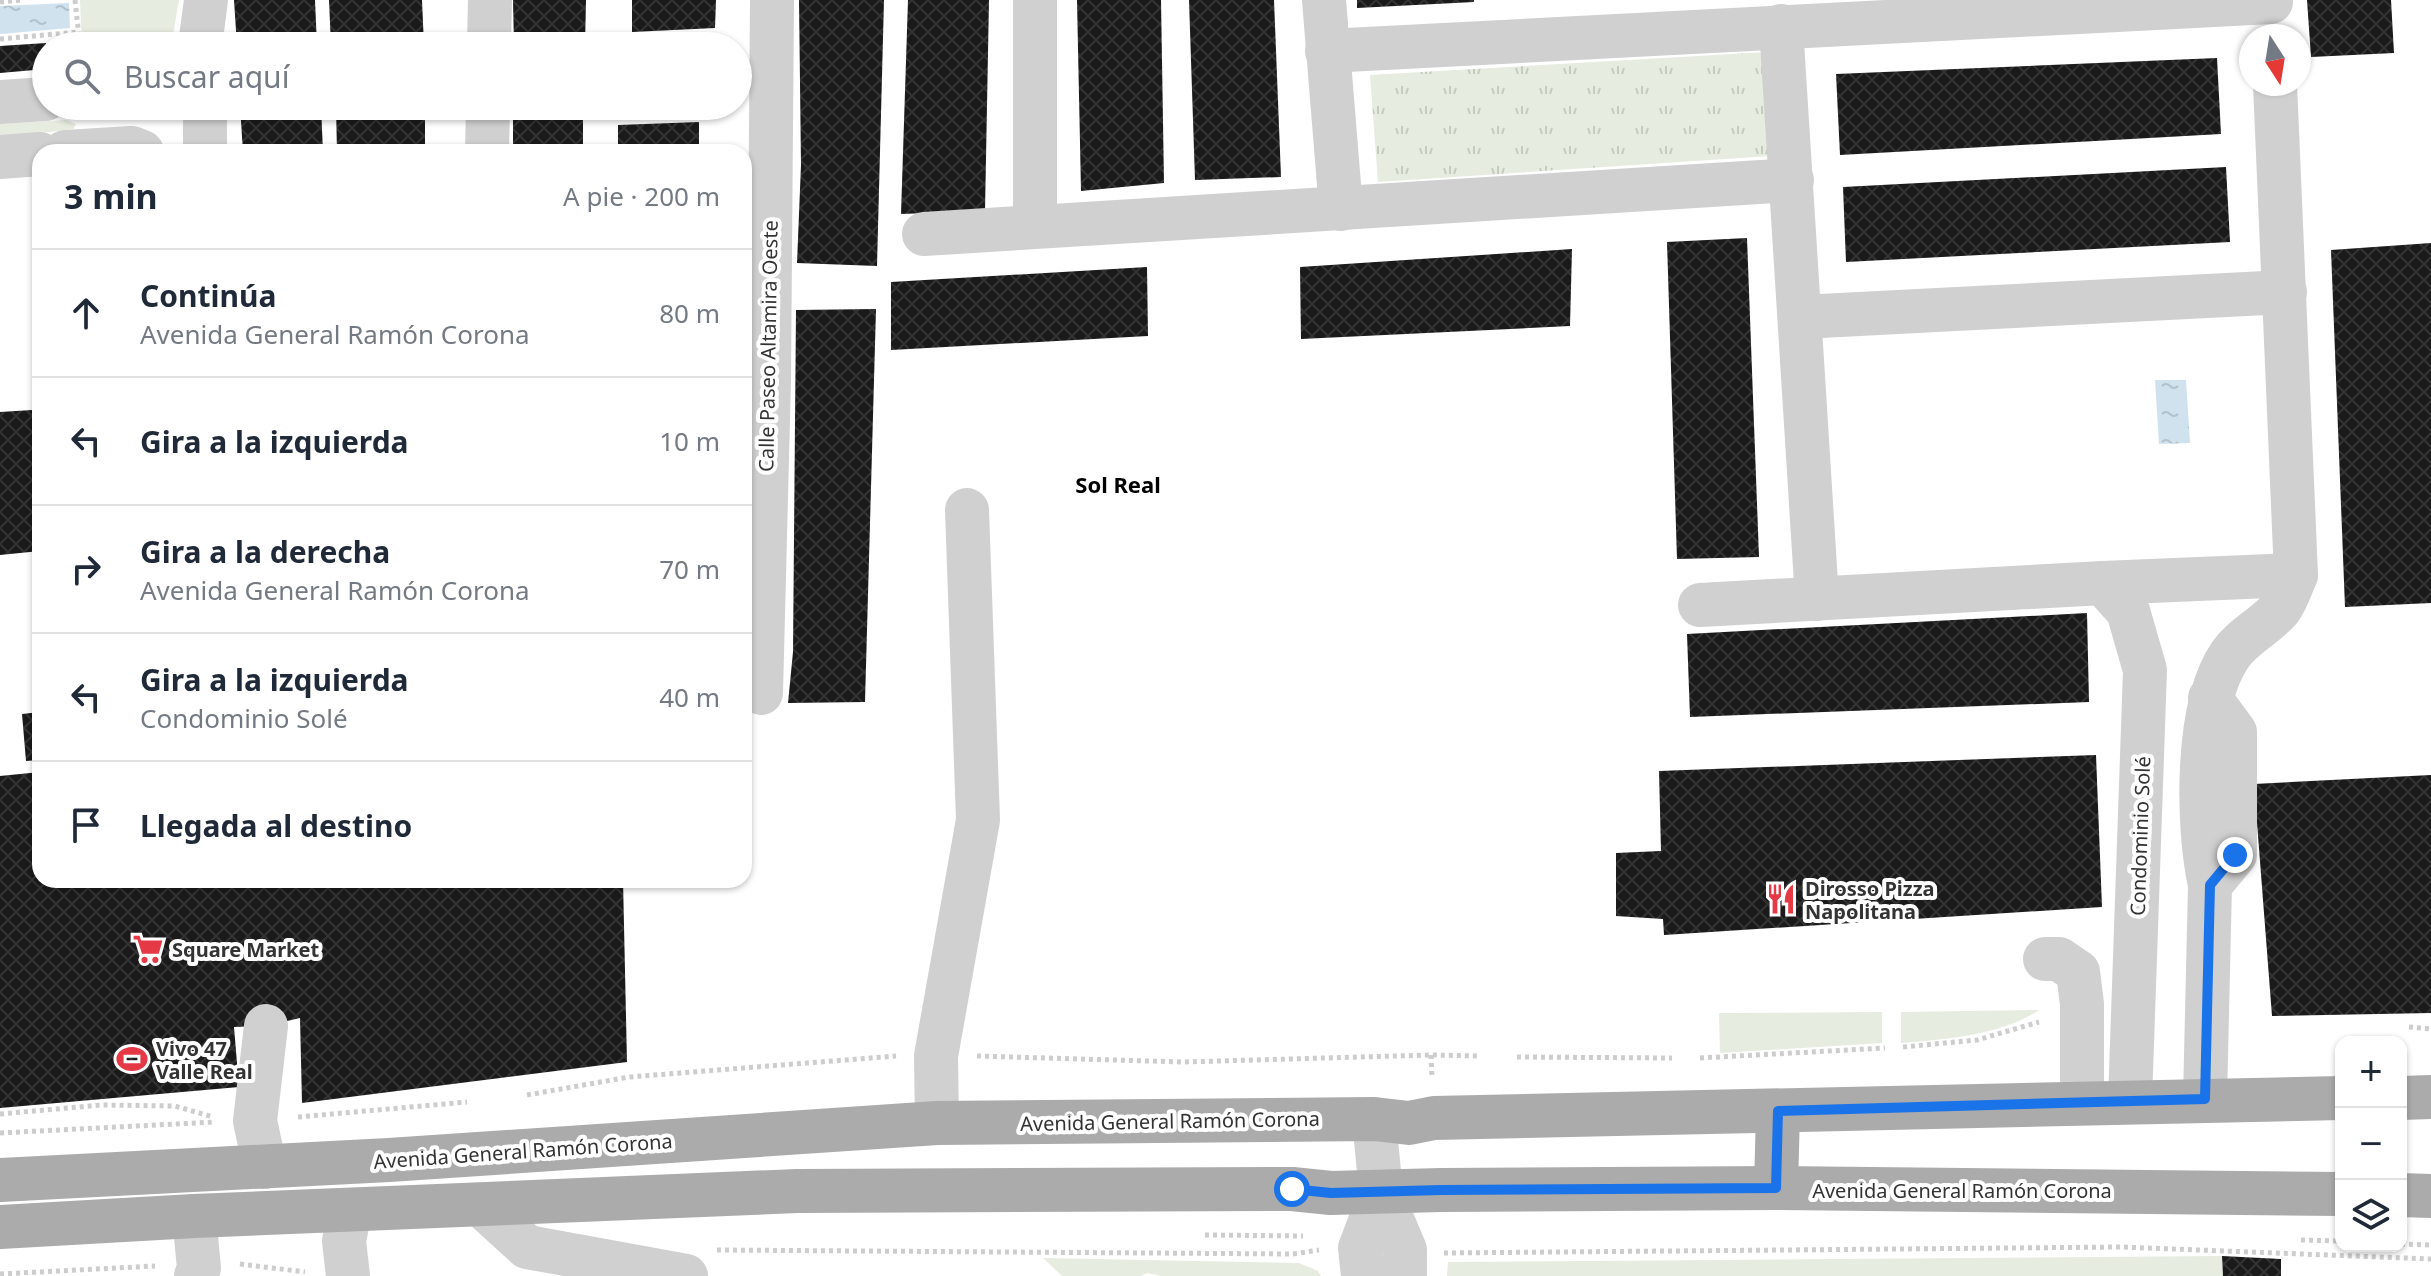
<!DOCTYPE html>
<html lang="es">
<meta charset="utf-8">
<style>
:root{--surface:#fff;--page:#f2f2f3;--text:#1f2937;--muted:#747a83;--line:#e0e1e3}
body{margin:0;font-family:"Noto Sans",sans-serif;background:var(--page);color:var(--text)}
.controls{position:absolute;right:24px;bottom:24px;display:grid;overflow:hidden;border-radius:16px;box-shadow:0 2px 6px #0004}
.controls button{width:72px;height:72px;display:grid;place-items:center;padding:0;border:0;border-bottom:2px solid var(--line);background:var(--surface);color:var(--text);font:40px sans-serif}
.compass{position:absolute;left:2239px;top:24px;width:72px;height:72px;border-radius:50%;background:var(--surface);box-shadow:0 2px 6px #0004;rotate:168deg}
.stop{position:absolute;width:24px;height:24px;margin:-18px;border:6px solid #1a73e8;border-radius:50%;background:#fff}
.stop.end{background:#1a73e8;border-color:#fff;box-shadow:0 2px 8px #0008}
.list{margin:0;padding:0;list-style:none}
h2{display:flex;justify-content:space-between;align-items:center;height:104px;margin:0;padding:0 32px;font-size:34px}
h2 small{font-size:26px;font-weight:400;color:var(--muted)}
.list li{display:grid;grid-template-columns:52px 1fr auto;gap:24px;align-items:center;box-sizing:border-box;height:128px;padding:0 32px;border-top:2px solid var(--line)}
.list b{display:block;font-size:30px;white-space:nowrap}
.list p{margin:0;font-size:26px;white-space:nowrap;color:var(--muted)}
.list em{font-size:26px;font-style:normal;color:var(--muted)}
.icon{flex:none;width:44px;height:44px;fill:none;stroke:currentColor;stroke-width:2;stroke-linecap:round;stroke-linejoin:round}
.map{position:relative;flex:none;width:2431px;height:1276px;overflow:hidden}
.search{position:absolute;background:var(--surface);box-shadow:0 2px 6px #0004;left:32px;top:32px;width:720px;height:88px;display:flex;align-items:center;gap:20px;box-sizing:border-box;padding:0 28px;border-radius:44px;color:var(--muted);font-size:30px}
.panel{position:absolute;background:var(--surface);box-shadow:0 2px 6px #0004;left:32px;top:144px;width:720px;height:744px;border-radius:24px}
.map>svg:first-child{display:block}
</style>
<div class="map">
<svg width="2431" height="1276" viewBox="0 0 2431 1276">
<defs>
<pattern id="park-tufts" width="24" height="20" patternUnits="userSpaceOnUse" patternTransform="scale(2)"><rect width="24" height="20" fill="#e6ecdf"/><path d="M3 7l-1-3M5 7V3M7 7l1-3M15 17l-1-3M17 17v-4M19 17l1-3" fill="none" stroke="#c6cbc0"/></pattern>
<pattern id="water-ripples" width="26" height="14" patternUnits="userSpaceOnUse" patternTransform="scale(2)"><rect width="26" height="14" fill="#cfe2ee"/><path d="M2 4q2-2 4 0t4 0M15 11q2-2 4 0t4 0" fill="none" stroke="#b2c2cd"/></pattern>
<pattern id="building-cross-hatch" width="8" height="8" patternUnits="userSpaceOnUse" patternTransform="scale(2)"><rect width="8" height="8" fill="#1a1a1a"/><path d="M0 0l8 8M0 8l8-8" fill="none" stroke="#333"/></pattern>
</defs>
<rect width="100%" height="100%" fill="#fff"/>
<g fill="#e6ecdf">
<path d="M80,0H179L173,35L165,46H85L81,27Z"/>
<path d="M66,120L76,124L73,129L0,138V124Z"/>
<path d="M2039,1010C1999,1036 1947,1039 1901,1043V1012Z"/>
<path d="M1882,1012V1043L1720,1053L1719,1013Z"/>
<path d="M2222,1256L2223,1276H1447L1448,1262Z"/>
<path d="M1043,1258L1299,1263L1318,1271L1321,1276H1161L1147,1273L1141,1276H1062Z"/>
</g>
<path fill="url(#park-tufts)" d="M1768,52L1771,156L1378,182L1370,75Z"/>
<g fill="url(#water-ripples)">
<path d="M69,3L70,28L0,34V6Z"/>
<path d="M2155,380H2186L2190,443L2159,444Z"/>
</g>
<g fill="url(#building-cross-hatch)">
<path d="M234,0H315L317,46H237Z"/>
<path d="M329,0H422L424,46H331Z"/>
<path d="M513,0H586L585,46H514Z"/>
<path d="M632,0H716L715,28L632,32Z"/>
<path d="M799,0H884L877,266L797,263L801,165Z"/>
<path d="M908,0H989L985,211L901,214Z"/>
<path d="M1077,0H1161L1164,183L1081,191Z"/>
<path d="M1189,0H1274L1281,177L1195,180Z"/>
<path d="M1357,0H1474V2L1357,8Z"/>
<path d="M2307,0H2391L2394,53L2311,57Z"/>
<path d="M46,43V69L0,73V46Z"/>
<path d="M2217,58L2221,134L1840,155L1836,74Z"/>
<path d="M240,106H321L323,152H243Z"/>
<path d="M336,106H425V152H337Z"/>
<rect x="513" y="106" width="70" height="46"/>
<path d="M699,122V152H618V125Z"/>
<path d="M2226,167L2230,242L1846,262L1843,187Z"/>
<path d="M1747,238L1759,557L1677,559L1667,242Z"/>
<path d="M2431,243V603L2345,607L2331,250Z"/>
<path d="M1572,249L1570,326L1301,339L1300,267Z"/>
<path d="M1147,267L1148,336L891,350V282Z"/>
<path d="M876,309L865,702L788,703L793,652L796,310Z"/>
<path d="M38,334L40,335V551L0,555V412L32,410Z"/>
<path d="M2087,613L2089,702L1690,717L1687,634Z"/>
<path d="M40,712V760L26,761L22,714Z"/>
<path d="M2096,755L2102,907L1664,935L1663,919L1616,916V853L1661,851L1659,771Z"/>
<path d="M40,772V880H623L627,1062L302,1103L300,1018L266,1026L234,1027L239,1087L0,1108V776Z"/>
<path d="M2431,775V1013L2272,1016L2254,784Z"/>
<path d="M2222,1256L2281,1259V1276H2223Z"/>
</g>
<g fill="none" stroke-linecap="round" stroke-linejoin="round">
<g stroke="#cdcdcd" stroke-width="5" stroke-dasharray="4 4" stroke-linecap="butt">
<path d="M75,0L80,46"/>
<path d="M0,2L22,0"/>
<path d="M0,39L78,32"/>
<path d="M2409,1027L2431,1029"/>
<path d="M1903,1047L1977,1040L2039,1022"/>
<path d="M1431,1055L1432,1078"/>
<path d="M977,1056L1183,1062L1431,1055L1480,1056"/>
<path d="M1517,1057L1672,1058"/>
<path d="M1700,1058L1885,1048"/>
<path d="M527,1095L629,1077L896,1056"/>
<path d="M0,1114L101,1105L175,1106L213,1117"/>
<path d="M298,1117L467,1102"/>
<path d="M0,1133L215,1122"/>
<path d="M1205,1235L1303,1236"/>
<path d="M2301,1240L2341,1241"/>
<path d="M2401,1244L2431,1245"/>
<path d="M717,1250L1293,1254L1319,1250"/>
<path d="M1444,1253L2121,1247L2431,1259"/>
<path d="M240,1264L305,1272"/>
<path d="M0,1274L155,1266"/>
</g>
<g stroke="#d0d0d0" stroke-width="44">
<path d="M1324,0L1341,209"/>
<path d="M1781,26L1817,599"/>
<path d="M200,46L206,0"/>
<path d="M489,46L490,0"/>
<path d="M1327,51L2271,2"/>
<path d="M0,102L46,99"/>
<path d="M65,152L132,148L142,152"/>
<path d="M205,152V106"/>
<path d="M487,152L488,106"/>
<path d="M0,157L40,154"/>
<path d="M1035,226V0"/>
<path d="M924,234L1792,180"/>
<path d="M1801,317L2285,292"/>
<path d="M2103,583L2128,611L2145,670L2130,1101"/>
<path d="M1700,605L2103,583L2296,575"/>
<path d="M761,693L769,380L772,0"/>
<path d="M2210,698L2235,732V855L2210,885"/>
<path d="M2045,959H2059L2078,972L2082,1004V1102"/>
<path d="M2205,1099L2210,885C2197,826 2195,706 2230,655C2243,636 2266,626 2280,609C2287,600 2291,586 2296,575L2275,84"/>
<path d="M1374,1119L1381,1193L1405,1250V1276"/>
<path d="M937,1123L936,1056L978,820L967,510"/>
<path d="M265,1167L255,1121L266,1026"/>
<path d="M482,1206L527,1247L686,1276"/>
<path d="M194,1216L199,1268L196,1276"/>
<path d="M348,1276L344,1241L350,1211"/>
<path d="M1363,1276L1360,1248L1381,1193"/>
</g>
<g stroke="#ababab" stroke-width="44">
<path d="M2401,1098L2431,1097"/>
<path d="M0,1180L389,1160L937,1123L1374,1119L1409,1123L1434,1118L2341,1098"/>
<path d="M1776,1188L1778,1111"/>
<path d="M2401,1195L2431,1196"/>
<path d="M0,1227L194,1216L797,1191L1292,1189L1331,1193L1441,1190L1776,1188L2341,1194"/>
</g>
</g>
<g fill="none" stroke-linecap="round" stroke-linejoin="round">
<path stroke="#1a73e8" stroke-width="10" d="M1292,1189L1331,1193L1441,1190L1776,1188L1778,1111L2205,1099L2210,885L2235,855"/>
</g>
<defs>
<g id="restaurant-bare" transform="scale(2.4)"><path d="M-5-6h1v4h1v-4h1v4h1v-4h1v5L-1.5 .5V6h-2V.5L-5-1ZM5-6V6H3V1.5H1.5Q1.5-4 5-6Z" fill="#e63946" stroke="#fff" stroke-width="2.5" paint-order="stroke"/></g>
<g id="supermarket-bare" transform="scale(2.4)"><path d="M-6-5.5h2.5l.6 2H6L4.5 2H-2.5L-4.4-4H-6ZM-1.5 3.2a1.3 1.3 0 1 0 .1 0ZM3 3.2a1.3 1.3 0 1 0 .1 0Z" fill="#e63946" stroke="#fff" stroke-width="2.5" paint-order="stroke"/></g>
<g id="stadium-bare" transform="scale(2.4)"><path d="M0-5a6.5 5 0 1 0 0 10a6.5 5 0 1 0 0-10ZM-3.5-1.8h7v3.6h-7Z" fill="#e63946" stroke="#fff" stroke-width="2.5" paint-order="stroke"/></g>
</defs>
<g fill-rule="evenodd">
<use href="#restaurant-bare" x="1781" y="899"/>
<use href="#supermarket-bare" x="148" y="949"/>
<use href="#stadium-bare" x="132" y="1059"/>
</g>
<g text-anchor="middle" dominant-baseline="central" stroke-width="8" stroke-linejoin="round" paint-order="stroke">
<g font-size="20" fill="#333" stroke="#fff">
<text transform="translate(768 346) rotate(-89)">Calle Paseo Altamira Oeste</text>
<text transform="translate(2140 836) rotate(-88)">Condominio Solé</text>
<text transform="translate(1170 1121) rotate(-1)">Avenida General Ramón Corona</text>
<text transform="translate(523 1151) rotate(-4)">Avenida General Ramón Corona</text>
<text x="1962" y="1190">Avenida General Ramón Corona</text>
</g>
<g font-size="20" font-weight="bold" fill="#333" stroke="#fff" text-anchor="start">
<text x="1805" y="888">Dirosso Pizza<tspan x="1805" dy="23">Napolitana</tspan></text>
<text x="172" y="949">Square Market</text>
<text x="156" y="1048">Vivo 47<tspan x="156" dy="23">Valle Real</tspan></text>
</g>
<g font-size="22" font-weight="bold" fill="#000" stroke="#fff">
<text x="1118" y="484">Sol Real</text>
</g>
</g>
</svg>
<div class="controls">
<button>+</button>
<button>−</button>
<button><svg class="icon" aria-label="layers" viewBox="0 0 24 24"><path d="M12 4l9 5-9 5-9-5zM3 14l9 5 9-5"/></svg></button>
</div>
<svg class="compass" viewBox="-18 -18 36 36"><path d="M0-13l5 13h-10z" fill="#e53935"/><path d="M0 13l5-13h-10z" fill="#747a83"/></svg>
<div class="stop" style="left:1292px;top:1189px"></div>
<div class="stop end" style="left:2235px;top:855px"></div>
<div class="search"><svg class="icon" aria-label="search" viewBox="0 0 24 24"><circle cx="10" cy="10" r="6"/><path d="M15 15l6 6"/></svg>Buscar aquí</div>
<section class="panel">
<h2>3 min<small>A pie · 200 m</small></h2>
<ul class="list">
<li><svg class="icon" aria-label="ahead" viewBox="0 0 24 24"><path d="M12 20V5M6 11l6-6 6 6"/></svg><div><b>Continúa</b><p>Avenida General Ramón Corona</p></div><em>80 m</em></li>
<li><svg class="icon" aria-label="left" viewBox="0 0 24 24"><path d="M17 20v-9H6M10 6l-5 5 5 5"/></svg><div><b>Gira a la izquierda</b></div><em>10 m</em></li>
<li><svg class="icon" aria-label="right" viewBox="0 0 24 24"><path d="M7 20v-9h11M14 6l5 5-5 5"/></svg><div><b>Gira a la derecha</b><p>Avenida General Ramón Corona</p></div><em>70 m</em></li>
<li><svg class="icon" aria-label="left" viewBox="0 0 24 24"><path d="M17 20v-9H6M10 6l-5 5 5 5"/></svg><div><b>Gira a la izquierda</b><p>Condominio Solé</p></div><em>40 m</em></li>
<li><svg class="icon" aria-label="arrive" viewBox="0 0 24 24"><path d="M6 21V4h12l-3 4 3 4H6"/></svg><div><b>Llegada al destino</b></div></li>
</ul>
</section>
</div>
